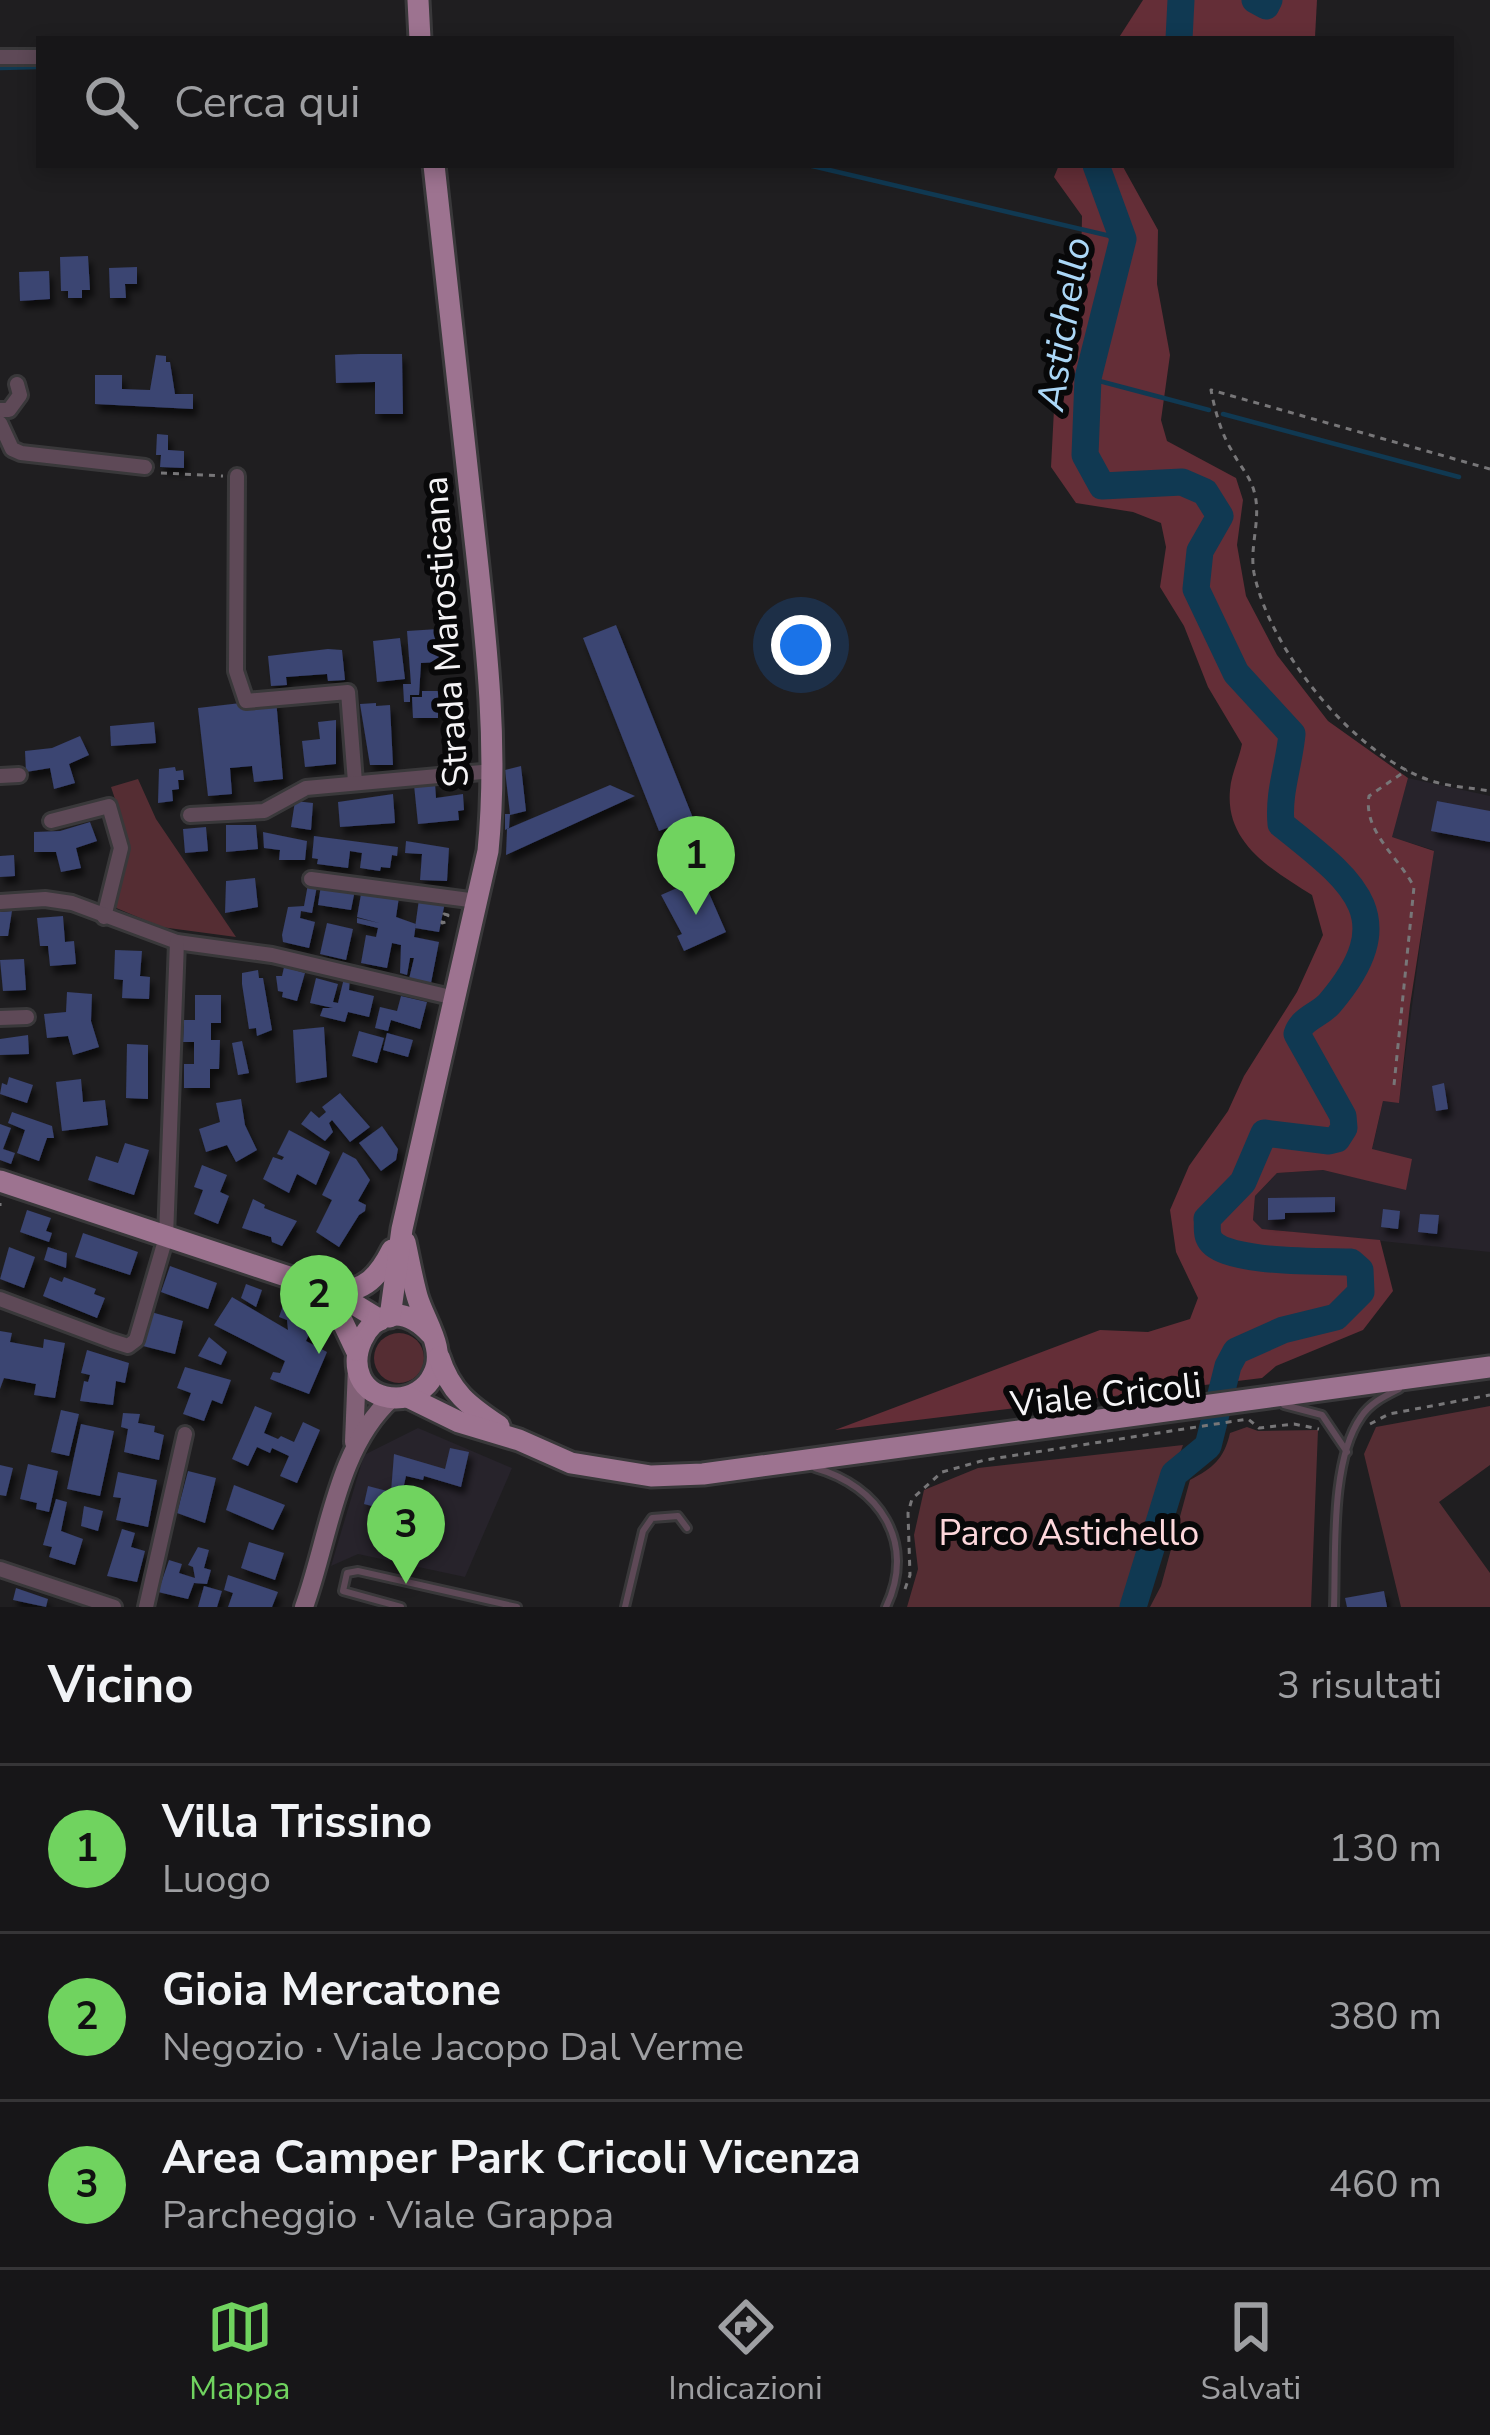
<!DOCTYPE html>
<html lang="it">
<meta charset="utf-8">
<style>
:root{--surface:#171618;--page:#242325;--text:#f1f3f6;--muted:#9e9fa2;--line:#363537;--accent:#70d35f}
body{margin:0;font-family:"Nunito Sans",sans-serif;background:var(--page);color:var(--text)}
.you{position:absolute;left:801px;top:645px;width:42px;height:42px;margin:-30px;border:9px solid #fff;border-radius:50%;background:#1a73e8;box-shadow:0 0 0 18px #1a73e833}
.badge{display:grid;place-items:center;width:78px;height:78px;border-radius:50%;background:var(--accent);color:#111;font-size:39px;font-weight:700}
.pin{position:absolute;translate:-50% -99px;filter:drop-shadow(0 3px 6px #0008)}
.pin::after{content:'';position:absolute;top:63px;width:42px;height:36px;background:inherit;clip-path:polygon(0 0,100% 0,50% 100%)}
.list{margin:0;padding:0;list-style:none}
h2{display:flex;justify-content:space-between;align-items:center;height:156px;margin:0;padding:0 48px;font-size:51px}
h2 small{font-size:39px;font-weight:400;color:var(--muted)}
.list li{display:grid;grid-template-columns:78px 1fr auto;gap:36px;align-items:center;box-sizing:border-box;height:168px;padding:0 48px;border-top:3px solid var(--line)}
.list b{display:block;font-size:45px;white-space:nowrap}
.list p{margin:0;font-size:39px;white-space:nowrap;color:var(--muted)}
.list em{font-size:39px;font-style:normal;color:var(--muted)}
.icon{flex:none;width:66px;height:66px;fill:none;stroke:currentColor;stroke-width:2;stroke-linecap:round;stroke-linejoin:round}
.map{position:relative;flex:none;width:1490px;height:1607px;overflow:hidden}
.search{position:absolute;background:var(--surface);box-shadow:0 6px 18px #0003;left:36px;right:36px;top:36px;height:132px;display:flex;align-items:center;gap:30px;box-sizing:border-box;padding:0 42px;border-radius:0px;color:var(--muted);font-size:45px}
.sheet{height:660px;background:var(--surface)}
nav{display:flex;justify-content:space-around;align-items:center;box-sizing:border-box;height:168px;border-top:3px solid var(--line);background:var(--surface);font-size:33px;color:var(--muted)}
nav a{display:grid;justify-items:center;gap:6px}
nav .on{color:var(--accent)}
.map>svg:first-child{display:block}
</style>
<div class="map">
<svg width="1490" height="1607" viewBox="0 0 1490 1607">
<defs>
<filter id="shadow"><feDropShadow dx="4" dy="7" stdDeviation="3" flood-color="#0009"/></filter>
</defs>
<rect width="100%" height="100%" fill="#1f1e20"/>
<g fill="#27232b">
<path d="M1408,778L1490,796V1252L1262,1229L1253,1220L1255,1196L1277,1173L1323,1170L1406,1189L1372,1150L1383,1101L1399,1102L1433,850L1391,837Z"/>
<path d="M418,1428L512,1468L465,1577L358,1554L331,1566L364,1455Z"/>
</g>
<g fill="#552d33">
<path d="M138,779L156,819L236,937L161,927L114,907L111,902L129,841L111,787Z"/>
<circle cx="399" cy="1358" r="25"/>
<path d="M1490,1406V1465L1439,1502L1490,1573V1607H1401L1364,1454L1376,1427Z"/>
<path d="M1247,1427L1258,1431L1318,1430L1311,1607H1150L1161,1586L1190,1480C1213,1468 1224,1459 1230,1433Z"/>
<path d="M1183,1445L1124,1607H907L918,1569L914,1535L924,1490L978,1468Z"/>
</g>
<g fill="#642e37">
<path d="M1143,0H1317L1315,37L1118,39Z"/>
<path d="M1059,165H1122L1158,230L1157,284L1170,355L1161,420L1167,441L1236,478L1243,500L1237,545L1246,596L1277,655L1328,721L1408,778L1392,837L1434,851L1410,1005L1399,1103L1383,1101L1372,1149L1412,1159L1406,1190L1323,1170L1277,1173L1255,1196L1253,1220L1262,1229L1380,1240L1393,1291L1363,1330L1276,1366L1262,1378L835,1430L1100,1330L1148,1332L1190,1319L1198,1298L1176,1252L1170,1210L1189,1166L1228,1111L1244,1076L1297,992L1323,935L1312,895C1273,870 1225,844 1230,790C1231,775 1239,759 1242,744L1208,687L1184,626L1160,587L1166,547L1161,523L1133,512L1076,503L1051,467L1055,390L1081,268L1082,216L1054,177Z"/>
</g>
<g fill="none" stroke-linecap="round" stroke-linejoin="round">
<g stroke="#103952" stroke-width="4.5">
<path d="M0,68L39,67"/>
<path d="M808,165L1123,239"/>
<path d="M1088,378L1209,410"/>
<path d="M1223,414L1459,477"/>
</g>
<g stroke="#103952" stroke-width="27">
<path d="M1255,0L1266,6L1269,0"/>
<path d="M1179,39L1181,0"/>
<path d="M1096,165L1123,239L1088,378L1085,455L1102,486L1182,482L1205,492L1220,516L1200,551L1196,589L1236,673L1292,734C1289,766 1278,792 1281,824C1352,881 1404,916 1330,1003C1320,1015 1302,1018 1297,1034L1343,1116L1344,1128L1337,1139L1329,1141L1264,1133L1243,1182L1207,1219C1208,1225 1206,1232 1209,1238C1219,1264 1324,1261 1351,1262L1360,1270L1361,1292L1336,1317L1283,1330L1236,1351L1228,1366L1208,1446L1174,1474L1133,1607"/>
</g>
</g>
<g fill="#3a4472" filter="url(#shadow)">
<path d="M88,256L90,290H82V298H68V291H61L60,257Z"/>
<path d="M137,267V284H125L126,298H110L109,268Z"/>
<path d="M49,271L50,299L20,301L19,272Z"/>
<path d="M360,354H402L403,414H375V382L336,383L335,355Z"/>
<path d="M156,355L166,356V362H170L175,394H193V409L95,404V375H122V389L150,390Z"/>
<path d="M157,434L168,435V450L184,451V468L160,467L161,455H156Z"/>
<path d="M616,625L693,818L659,831L583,638Z"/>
<path d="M454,628L456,661L421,663L419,695H410V702H404L403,684H411L407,631Z"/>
<path d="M400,638L405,679L377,682L373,641Z"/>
<path d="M328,649L342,650L345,680L328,681L327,674L286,677L287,685L271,686L268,656Z"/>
<path d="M422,691H438V718H413L412,697H422Z"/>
<path d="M276,699L283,779L254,782L252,766L230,768L232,794L208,796L198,708Z"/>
<path d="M376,703V706L390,705L393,765H370L360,704Z"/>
<path d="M336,720V764L305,767L302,741L320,739L318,722Z"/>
<path d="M154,722L156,743L111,746L110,726Z"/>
<path d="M80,736L89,755L69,764L75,783L54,789L50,768L26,772L25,751L52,748Z"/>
<path d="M521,766L526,811L510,815L509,828L505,830V814H510L505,770Z"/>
<path d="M175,767L176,771L183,770L184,780H178L179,789L172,790L173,801L158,803L159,769Z"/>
<path d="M435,783L436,798L463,794L464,810L458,811L459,820L418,824L414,785Z"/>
<path d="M610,785L635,796L506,855L507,829Z"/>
<path d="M393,794L395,823L340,827L338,802Z"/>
<path d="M295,801L313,803L311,830L291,827Z"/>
<path d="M1437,801L1490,811V842L1431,831Z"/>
<path d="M90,822L97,841L76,848L81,868L61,872L56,852H34V832L60,831Z"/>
<path d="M226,825H256L258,849L226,852Z"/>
<path d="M206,827L208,851L185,853L183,829Z"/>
<path d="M263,832L307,841L305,860H279L280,850L264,848Z"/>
<path d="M314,836L398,847L397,856L392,855L390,868L381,867L380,871L360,868L362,853L350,851L348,868L317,864L318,859L312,858Z"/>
<path d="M406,841L449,848L447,881L420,880L422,854L405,853Z"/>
<path d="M14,855L15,876L0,877V856Z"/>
<path d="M702,877L726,932L684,951L677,936L682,934L661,895Z"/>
<path d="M255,878L258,907L225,913L226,881Z"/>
<path d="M308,884L317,886L312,913L301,911L300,918L315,922L309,948L283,942L282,935L288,907L304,906Z"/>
<path d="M321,885L355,890L351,910L318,905Z"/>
<path d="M372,892L399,897L396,917L416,924L414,937L439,942L431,983L409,979L414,958H410L407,975L400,973L401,945L392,943L387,968L361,963L366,935L376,937L378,928L357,923V918L379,923L357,917L361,894L371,895Z"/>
<path d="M419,899L445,902L439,932L415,928Z"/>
<path d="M12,911L8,936H0V912Z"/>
<path d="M63,916L65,942L74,941L76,964L50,966L48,946H40L37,918Z"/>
<path d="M327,923L353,929L346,960L320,954Z"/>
<path d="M115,950L142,951L140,976L150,977L149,999L122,998L123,980L114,979Z"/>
<path d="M24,959L26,990L3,991L0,960Z"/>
<path d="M284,967L305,973L297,1001L282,997L283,992L278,991L276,976H282Z"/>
<path d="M258,970L259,978H263L272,1030L257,1036L256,1028L249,1029L242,984V973Z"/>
<path d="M316,978L338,984L333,1002L338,1003L344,978L350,979L349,990L374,996L369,1017L348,1012L345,1022L320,1016L323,1008H333L310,1003Z"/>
<path d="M67,992L92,994L91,1021L99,1047L73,1055L68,1036L47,1038L44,1014L66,1012Z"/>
<path d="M195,995H221V1023H211V1040H220L219,1069H210V1088H184V1064H194V1042H183L184,1020H195Z"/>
<path d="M401,996L427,1002L420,1029L391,1020L388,1031L375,1028L380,1007L397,1011Z"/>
<path d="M324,1027L327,1077L296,1083L293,1030Z"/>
<path d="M359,1031L384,1038L377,1063L352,1056Z"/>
<path d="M387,1033L413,1040L408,1057L383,1050Z"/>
<path d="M28,1035L29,1054L0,1055V1039Z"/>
<path d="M242,1041L249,1073L238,1075L232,1043Z"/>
<path d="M127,1044L148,1045V1099L126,1098Z"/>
<path d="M9,1077L33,1085L27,1103L0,1094L2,1083L7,1085Z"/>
<path d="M81,1079L83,1102L105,1100L108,1125L62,1131L56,1082Z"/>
<path d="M1444,1083L1448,1109L1436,1111L1432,1086Z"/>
<path d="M340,1093L370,1127L350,1142L332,1120L329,1123L333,1132L325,1141L301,1124L311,1111L319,1118L326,1112L322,1107Z"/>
<path d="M241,1099L245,1125L257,1150L236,1162L227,1145L206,1152L199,1129L220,1122L216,1103Z"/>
<path d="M12,1112L52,1126L54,1138H47L39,1161L17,1153L25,1130L8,1123Z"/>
<path d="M0,1124L11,1128L3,1149L15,1153L11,1164L0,1160Z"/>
<path d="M382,1126L398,1149L396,1160L381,1171L359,1143Z"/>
<path d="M289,1130L330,1152L316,1185L297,1174L289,1193L263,1179L273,1157L282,1160L284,1157L277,1154Z"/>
<path d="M125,1143L149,1150L134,1195L88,1180L96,1156L118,1163Z"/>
<path d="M343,1152L356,1159L370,1180L358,1201L366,1205L365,1211L359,1215L339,1247L316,1232L332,1200L322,1195Z"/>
<path d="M202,1165L227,1175L220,1192L229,1196L218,1224L194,1214L203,1190L194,1187Z"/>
<path d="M1335,1197V1212L1285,1213V1219L1268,1220V1198Z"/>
<path d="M253,1199L265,1205L264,1208L297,1221L282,1246L272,1242L271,1237L242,1228Z"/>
<path d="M1383,1209L1400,1211L1398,1229L1381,1227Z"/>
<path d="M27,1210L51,1218L46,1231L52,1233L49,1242L20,1232Z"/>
<path d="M1420,1214L1439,1215L1437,1234L1418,1232Z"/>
<path d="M83,1233L138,1252L130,1275L75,1257Z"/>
<path d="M9,1247L35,1257L24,1288L0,1279Z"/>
<path d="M48,1247L67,1253L66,1268L44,1260Z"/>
<path d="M170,1266L217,1283L208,1309L161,1292Z"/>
<path d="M50,1277L62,1282L64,1277L96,1289L94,1294L105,1298L97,1318L43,1296Z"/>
<path d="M246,1284L262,1290L256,1307L241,1298Z"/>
<path d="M232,1297L288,1330L287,1320L279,1317L286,1297L319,1312L306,1341L327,1352L309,1394L270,1379L273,1372L280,1373L285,1361L214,1325Z"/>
<path d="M151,1312L183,1321L175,1354L143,1346Z"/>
<path d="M0,1331L12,1333L10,1342L43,1348L44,1339L65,1343L55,1398L34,1395L36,1384L4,1378L0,1389Z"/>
<path d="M209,1337L227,1352L221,1365L198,1356Z"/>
<path d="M87,1350L129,1363L125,1383L116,1381L113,1405L80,1401L84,1381L88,1382L90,1375L81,1373Z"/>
<path d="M185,1367L231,1380L222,1404L212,1400L204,1421L183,1414L191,1393L177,1388Z"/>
<path d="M255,1406L272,1413L264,1433L278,1439L281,1436L294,1442L303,1422L320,1430L297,1483L280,1476L289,1456L272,1448L270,1453L257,1447L248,1466L232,1459Z"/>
<path d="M61,1410L79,1414L69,1456L51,1452Z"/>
<path d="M123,1413L140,1414L138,1423L155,1426L154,1432L164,1435L159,1460L124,1452L128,1429L121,1427Z"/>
<path d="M81,1424L114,1431L100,1496L67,1489Z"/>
<path d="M450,1448L469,1452L461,1487L424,1476L423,1480L406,1476L402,1494L423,1503L418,1530L405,1527L407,1515L364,1504L368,1486L391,1492L394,1454L445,1469Z"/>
<path d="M28,1464L58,1471L49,1512L36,1509L37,1503L20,1499Z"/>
<path d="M0,1465L13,1468L6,1496L0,1495Z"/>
<path d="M188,1471L216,1478L205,1523L177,1513Z"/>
<path d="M118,1472L157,1480L148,1527L116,1520L121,1498L113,1497Z"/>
<path d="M234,1485L285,1505L273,1530L226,1510Z"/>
<path d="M56,1499L67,1502L61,1531L83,1539L75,1565L49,1557L52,1547L43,1545Z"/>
<path d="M84,1506L103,1511L98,1531L81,1526Z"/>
<path d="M122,1529L135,1533L131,1547L145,1551L137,1582L107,1576Z"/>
<path d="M249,1542L284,1553L275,1580L241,1568Z"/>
<path d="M198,1547L209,1550L204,1568L211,1570L207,1584L194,1583L188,1599L158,1592L169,1560L182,1564L179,1573L195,1578L193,1567L188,1565Z"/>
<path d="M228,1575L278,1592L272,1607H228L233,1593L224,1590Z"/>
<path d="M204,1586L222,1591L217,1607H198Z"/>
<path d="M16,1588L48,1599L46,1607L13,1600Z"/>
<path d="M1384,1591L1387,1607H1347L1345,1598Z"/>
</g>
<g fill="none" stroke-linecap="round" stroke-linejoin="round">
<g stroke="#39383a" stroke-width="12">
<g id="service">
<path d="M1284,1405L1322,1415L1347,1452"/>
<path d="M815,1468C879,1486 917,1542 886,1607"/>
<path d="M401,1607L343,1591L347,1573L358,1571L517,1607"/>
<path d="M625,1607L643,1531L652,1518L678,1516L687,1528"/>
<path d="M1334,1607C1336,1554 1330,1461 1361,1417C1370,1403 1385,1396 1399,1389"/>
</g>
</g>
<g stroke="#39383a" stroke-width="20">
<g id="minor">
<path d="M0,57H39"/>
<path d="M0,410H9L20,395L17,384"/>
<path d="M0,423L12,449L21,453L145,467"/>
<path d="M237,476L236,671L246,701L348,692L355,782"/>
<path d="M0,776L19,775"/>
<path d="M190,815L264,811L306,788L493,771"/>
<path d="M51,821L109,806L121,848L104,917"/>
<path d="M311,879L477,901"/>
<path d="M0,902L45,899L72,903L177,942L272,955L455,998"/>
<path d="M0,1018L27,1017"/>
<path d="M0,1299L112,1341L128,1346L136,1340L166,1237L177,942"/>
<path d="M0,1569L114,1607"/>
<path d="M146,1607L185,1434"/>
</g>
</g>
<g stroke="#39383a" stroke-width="24">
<g id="secondary">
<path d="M354,1442L357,1368"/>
<path d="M304,1607C329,1539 336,1448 392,1398"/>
</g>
</g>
<g stroke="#39383a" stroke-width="27">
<g id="primary">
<path d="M418,0L420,39"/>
<path d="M0,1181L334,1292L380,1320"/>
<path d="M405,1242C409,1260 412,1278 417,1296C424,1321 447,1349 433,1375C427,1389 411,1398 396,1398C319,1395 370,1268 431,1334"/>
<path d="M334,1292C365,1292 379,1276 392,1250"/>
<path d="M316,1295L338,1312L356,1350"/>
<path d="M390,1317L402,1229L488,851C499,741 485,631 473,521C460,402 447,284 434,165"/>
<path d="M439,1357C450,1392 469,1406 499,1426"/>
<path d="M408,1397L459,1422L519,1440L571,1463L651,1476L703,1474L1490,1367"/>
</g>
</g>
<g stroke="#777678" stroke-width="3" stroke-dasharray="6 6" stroke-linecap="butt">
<path d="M1490,469L1211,390C1215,411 1221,433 1232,451C1239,465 1250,476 1254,491C1262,518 1249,546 1254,573C1270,652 1357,759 1435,782C1453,787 1472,788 1490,791"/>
<path d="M161,473L223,476"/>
<path d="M444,914L448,915L446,922L442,923Z"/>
<path d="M1394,1085L1414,887C1399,857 1363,832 1369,796L1407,770"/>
<path d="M0,1203V1206"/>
<path d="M1370,1424L1389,1414L1490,1395"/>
<path d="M905,1589L910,1575L908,1513L912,1499L942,1472L985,1460L1248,1419L1259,1428L1294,1424L1319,1429"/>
</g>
<use href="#service" stroke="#5e4957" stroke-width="6"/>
<use href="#minor" stroke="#5e4957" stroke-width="14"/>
<use href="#secondary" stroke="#826177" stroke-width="18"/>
<use href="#primary" stroke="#9d7390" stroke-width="21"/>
</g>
<g text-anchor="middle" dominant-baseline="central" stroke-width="12" stroke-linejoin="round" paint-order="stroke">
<g font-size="36" fill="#f5f4f6" stroke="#080809">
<text transform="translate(446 632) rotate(-94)">Strada Marosticana</text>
<text transform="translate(1106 1395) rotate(-6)">Viale Cricoli</text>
</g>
<g font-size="36" fill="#fdd7db" stroke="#080809">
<text x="1069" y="1533">Parco Astichello</text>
</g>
<g font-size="39" font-style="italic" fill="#abd7f7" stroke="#080809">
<text transform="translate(1064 324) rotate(-81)">Astichello</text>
</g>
</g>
</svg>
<div class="you"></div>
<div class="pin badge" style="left:696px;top:915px">1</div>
<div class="pin badge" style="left:319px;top:1354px">2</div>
<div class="pin badge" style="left:406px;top:1584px">3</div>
<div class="search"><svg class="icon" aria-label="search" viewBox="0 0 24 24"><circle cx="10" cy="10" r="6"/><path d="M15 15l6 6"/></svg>Cerca qui</div>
</div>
<section class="sheet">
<h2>Vicino<small>3 risultati</small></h2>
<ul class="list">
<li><span class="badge">1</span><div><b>Villa Trissino</b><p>Luogo</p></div><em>130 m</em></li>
<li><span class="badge">2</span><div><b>Gioia Mercatone</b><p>Negozio · Viale Jacopo Dal Verme</p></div><em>380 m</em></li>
<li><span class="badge">3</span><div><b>Area Camper Park Cricoli Vicenza</b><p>Parcheggio · Viale Grappa</p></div><em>460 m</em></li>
</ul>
</section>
<nav>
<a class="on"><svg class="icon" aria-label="map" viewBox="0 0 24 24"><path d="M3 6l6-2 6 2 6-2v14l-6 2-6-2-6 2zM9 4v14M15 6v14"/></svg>Mappa</a>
<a><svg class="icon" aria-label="directions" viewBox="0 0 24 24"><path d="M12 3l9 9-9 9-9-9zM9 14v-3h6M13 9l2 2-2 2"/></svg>Indicazioni</a>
<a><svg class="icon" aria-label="saved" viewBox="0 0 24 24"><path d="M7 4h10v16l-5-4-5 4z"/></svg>Salvati</a>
</nav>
